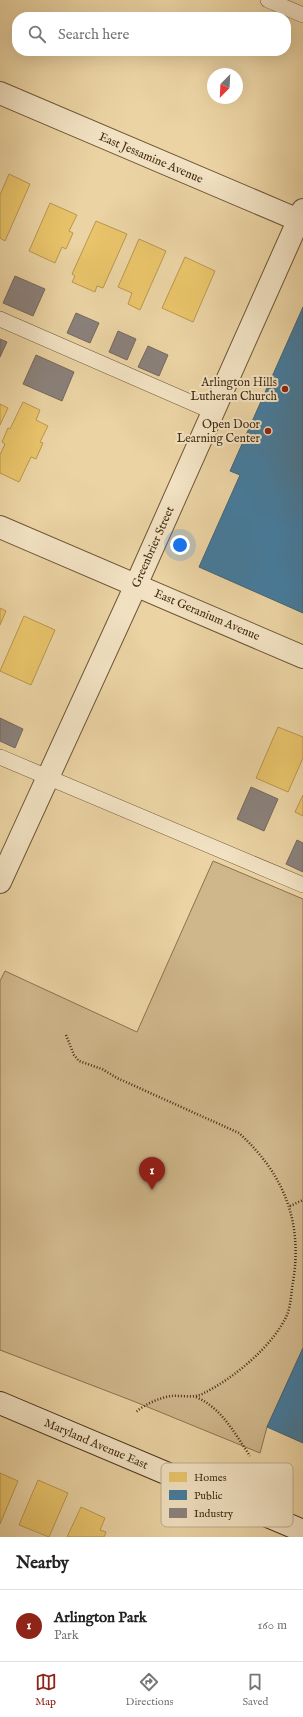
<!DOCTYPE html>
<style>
:root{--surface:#fff;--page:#f6f6f6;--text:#222;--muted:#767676;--line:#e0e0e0;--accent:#8f2418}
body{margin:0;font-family:"IM FELL English",serif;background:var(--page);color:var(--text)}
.compass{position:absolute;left:207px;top:68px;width:36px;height:36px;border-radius:50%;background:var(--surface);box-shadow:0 4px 16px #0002;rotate:204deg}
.you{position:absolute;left:180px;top:545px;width:14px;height:14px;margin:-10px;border:3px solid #fff;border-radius:50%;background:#1a73e8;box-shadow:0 0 0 6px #1a73e833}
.badge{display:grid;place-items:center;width:26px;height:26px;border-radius:50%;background:var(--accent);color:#fff;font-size:13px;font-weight:700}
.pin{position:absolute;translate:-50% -33px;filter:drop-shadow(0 1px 2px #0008)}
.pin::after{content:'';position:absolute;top:21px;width:14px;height:12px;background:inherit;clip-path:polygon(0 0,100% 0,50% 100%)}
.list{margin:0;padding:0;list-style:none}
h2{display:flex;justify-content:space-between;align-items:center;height:52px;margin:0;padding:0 16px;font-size:17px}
h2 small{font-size:13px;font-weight:400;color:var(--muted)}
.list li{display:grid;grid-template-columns:26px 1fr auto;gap:12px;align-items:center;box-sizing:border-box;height:72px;padding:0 16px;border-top:1px solid var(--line)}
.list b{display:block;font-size:15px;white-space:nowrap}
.list p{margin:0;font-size:13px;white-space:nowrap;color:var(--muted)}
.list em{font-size:13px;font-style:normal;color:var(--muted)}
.icon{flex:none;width:22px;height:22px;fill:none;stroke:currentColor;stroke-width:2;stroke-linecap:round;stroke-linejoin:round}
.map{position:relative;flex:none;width:303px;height:1537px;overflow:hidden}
.search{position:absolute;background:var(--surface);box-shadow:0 4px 16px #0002;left:12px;right:12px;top:12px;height:44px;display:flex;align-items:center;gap:10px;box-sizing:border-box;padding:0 14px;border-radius:16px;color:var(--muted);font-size:15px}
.sheet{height:124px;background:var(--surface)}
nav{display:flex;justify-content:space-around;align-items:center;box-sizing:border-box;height:56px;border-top:1px solid var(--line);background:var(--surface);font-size:11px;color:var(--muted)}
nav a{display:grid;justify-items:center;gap:2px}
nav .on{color:var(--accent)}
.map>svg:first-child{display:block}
</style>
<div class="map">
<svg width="303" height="1537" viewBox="0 0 303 1537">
<rect width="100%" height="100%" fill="#ebd3a3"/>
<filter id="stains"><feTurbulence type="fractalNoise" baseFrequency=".005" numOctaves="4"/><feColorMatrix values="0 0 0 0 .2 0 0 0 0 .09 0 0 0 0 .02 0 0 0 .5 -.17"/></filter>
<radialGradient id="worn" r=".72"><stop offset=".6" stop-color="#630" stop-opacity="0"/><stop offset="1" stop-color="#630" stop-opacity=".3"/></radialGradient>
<path fill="#cfb78b" stroke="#8a724f" d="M213,861L303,899V1348L267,1427L260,1453L133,1401L0,1350V981L5,971L137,1032Z"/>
<g fill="#e9c46a" stroke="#b89750">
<path d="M9,174L30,184L5,241L0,238V195Z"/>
<path d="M50,203L77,215L69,231L73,233L66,249L62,247L55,263L29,251Z"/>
<path d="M96,221L127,234L103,288L97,286L95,292L72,282L75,276L72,274Z"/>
<path d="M139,239L166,251L140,310L128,304L132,293L118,287Z"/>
<path d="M185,257L215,271L193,322L162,308Z"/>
<path d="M23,402L40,410L36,420L48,426L40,442L43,443L36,459L31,457L19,482L0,473V455L5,444L2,442L8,428L10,429Z"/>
<path d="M0,404L8,408L0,425Z"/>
<path d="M0,608L6,611L0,625Z"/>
<path d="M24,616L55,630L31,685L0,671Z"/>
<path d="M278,727L303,737V758L288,792L256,778Z"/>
<path d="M303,795V816L295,812Z"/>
<path d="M0,1473L18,1481L0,1524Z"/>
<path d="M38,1480L68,1493L49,1537L19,1525Z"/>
<path d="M81,1507L105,1518L100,1530L106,1532L104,1537H67Z"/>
</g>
<g fill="#457b9d" stroke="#456474">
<path d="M303,307V613L199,567L240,475L230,471Z"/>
<path d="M303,1348V1443L267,1427Z"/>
</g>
<g fill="#8a817c" stroke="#75685c">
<path d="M15,276L45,289L33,316L3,303Z"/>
<path d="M76,313L99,323L90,343L67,333Z"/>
<path d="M118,331L136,339L127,360L109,352Z"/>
<path d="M0,339L7,342L0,357Z"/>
<path d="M148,346L168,355L159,376L138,367Z"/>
<path d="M36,355L74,372L62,401L23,384Z"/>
<path d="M0,718L23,729L15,748L0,741Z"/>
<path d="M251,787L278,799L264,831L237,819Z"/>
<path d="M297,840L303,843V872L286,864Z"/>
</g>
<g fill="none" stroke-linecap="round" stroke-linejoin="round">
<g stroke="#6e5637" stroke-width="16">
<g id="service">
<path d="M268,0L303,15"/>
<path d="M0,319L213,412"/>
<path d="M0,757L303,885"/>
</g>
</g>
<g stroke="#6e5637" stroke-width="24">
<g id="minor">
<path d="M0,93L303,222"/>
<path d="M0,527L303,657"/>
<path d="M0,882L136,585L303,210"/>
</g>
</g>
<g stroke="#442d13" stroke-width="24">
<path id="secondary" d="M0,1403L303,1531"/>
</g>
<g stroke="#442d13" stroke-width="2.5" stroke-dasharray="1 2" stroke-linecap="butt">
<path d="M66,1035L74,1055L79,1061L102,1069L117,1078L239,1133C284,1174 303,1222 293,1282C291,1293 291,1305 287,1315C273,1346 234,1378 204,1393C194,1399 182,1395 171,1396C159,1398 145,1404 136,1412"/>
<path d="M290,1206L303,1200"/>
<path d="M196,1397C223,1409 234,1433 250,1456"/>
</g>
<use href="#service" stroke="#f2e2c3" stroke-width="15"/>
<use href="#minor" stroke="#f2e2c3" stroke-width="22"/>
<use href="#secondary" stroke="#f2e2c3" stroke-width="22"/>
</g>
<g fill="#8f2418" stroke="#f2e2c3" stroke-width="1.5">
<circle cx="285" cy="389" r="4"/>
<circle cx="268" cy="431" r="4"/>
</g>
<g text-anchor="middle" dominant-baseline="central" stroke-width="4" stroke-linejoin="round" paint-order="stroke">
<g font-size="12" fill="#442d13" stroke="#f2e2c3">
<text transform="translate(151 158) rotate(23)">East Jessamine Avenue</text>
<text transform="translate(153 547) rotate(-66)">Greenbrier Street</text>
<text transform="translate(207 615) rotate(23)">East Geranium Avenue</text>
<text transform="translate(96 1444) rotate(23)">Maryland Avenue East</text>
</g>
<g font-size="12" fill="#442d13" stroke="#f2e2c3" text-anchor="end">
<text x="277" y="382">Arlington Hills<tspan x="277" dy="14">Lutheran Church</tspan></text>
<text x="260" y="424">Open Door<tspan x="260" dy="14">Learning Center</tspan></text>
</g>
</g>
<rect x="161" y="1463" width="132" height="64" rx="6" fill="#f2e2c3" stroke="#beac8e" stroke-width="1"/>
<rect x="169" y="1472" width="18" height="10" fill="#e9c46a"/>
<rect x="169" y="1490" width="18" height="10" fill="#457b9d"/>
<rect x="169" y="1508" width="18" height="10" fill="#8a817c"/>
<g font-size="11" fill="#442d13">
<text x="194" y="1481">Homes</text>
<text x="194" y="1499">Public</text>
<text x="194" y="1517">Industry</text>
</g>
<rect width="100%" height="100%" filter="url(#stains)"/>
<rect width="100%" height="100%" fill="url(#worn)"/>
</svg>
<svg class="compass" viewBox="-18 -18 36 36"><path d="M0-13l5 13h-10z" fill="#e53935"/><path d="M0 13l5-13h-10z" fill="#767676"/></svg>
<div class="you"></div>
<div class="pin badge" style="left:152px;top:1190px">1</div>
<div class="search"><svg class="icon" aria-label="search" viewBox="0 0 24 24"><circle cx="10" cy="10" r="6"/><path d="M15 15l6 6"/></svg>Search here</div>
</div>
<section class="sheet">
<h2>Nearby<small></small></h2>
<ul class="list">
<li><span class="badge">1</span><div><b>Arlington Park</b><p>Park</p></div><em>160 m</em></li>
</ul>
</section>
<nav>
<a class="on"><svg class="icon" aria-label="map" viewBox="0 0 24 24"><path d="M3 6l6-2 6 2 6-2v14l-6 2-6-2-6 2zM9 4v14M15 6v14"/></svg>Map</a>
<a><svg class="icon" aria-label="directions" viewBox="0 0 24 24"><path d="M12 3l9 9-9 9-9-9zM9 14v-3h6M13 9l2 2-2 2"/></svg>Directions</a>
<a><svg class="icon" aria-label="saved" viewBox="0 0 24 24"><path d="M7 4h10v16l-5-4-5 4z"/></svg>Saved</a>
</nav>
